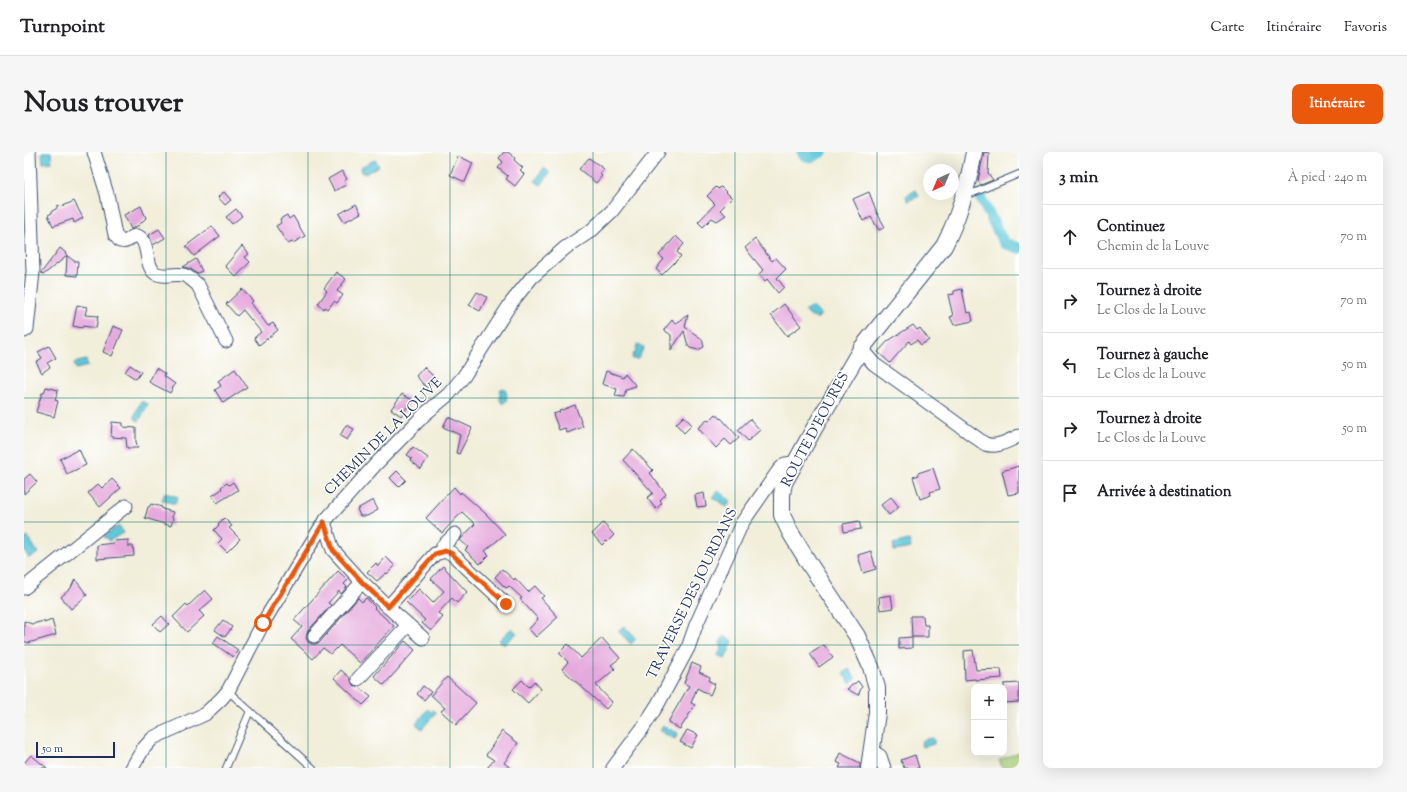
<!DOCTYPE html>
<html lang="fr">
<meta charset="utf-8">
<style>
:root{--surface:#fff;--page:#f6f6f6;--text:#202124;--muted:#757577;--line:#e0e0e0;--accent:#ea580c}
body{margin:0;font-family:"Sorts Mill Goudy",serif;background:var(--page);color:var(--text)}
.controls{position:absolute;right:12px;bottom:12px;display:grid;overflow:hidden;border-radius:8px;box-shadow:0 4px 16px #0002}
.controls button{width:36px;height:36px;display:grid;place-items:center;padding:0;border:0;border-bottom:1px solid var(--line);background:var(--surface);color:var(--text);font:20px sans-serif}
.compass{position:absolute;left:899px;top:12px;width:36px;height:36px;border-radius:50%;background:var(--surface);box-shadow:0 4px 16px #0002;rotate:224deg}
.scale{position:absolute;left:12px;bottom:10px;width:79px;box-sizing:border-box;padding-left:4px;border:2px solid #1b2f5e;border-top:0;font-size:11px;line-height:14px;white-space:nowrap;color:#1b2f5e;-webkit-text-stroke:3px #fff;paint-order:stroke}
.stop{position:absolute;width:12px;height:12px;margin:-9px;border:3px solid #ea580c;border-radius:50%;background:#fff}
.stop.end{background:#ea580c;border-color:#fff;box-shadow:0 1px 4px #0008}
.list{margin:0;padding:0;list-style:none}
h2{display:flex;justify-content:space-between;align-items:center;height:52px;margin:0;padding:0 16px;font-size:17px}
h2 small{font-size:13px;font-weight:400;color:var(--muted)}
.list li{display:grid;grid-template-columns:26px 1fr auto;gap:12px;align-items:center;box-sizing:border-box;height:64px;padding:0 16px;border-top:1px solid var(--line)}
.list b{display:block;font-size:15px;white-space:nowrap}
.list p{margin:0;font-size:13px;white-space:nowrap;color:var(--muted)}
.list em{font-size:13px;font-style:normal;color:var(--muted)}
.icon{flex:none;width:22px;height:22px;fill:none;stroke:currentColor;stroke-width:2;stroke-linecap:round;stroke-linejoin:round}
.map{position:relative;flex:none;width:995px;height:616px;overflow:hidden;border-radius:8px}
header{display:flex;align-items:center;gap:24px;box-sizing:border-box;height:56px;padding:0 20px;background:var(--surface);border-bottom:1px solid var(--line)}
header strong{font-size:19px}
nav{display:flex;gap:22px;margin-inline-start:auto;font-size:14px}
.intro{display:flex;align-items:center;justify-content:space-between;box-sizing:border-box;height:96px;padding:0 24px}
h1{margin:0;font-size:28px}
.button{padding:10px 18px;border-radius:8px;background:var(--accent);color:#fff;font-size:14px;font-weight:700}
main{display:flex;gap:24px;padding:0 24px}
aside{flex:1;background:var(--surface);border-radius:8px;box-shadow:0 4px 16px #0002}
.map>svg:first-child{display:block}
</style>
<header>
<strong>Turnpoint</strong>
<nav><a>Carte</a><a>Itinéraire</a><a>Favoris</a></nav>
</header>
<div class="intro"><h1>Nous trouver</h1><a class="button">Itinéraire</a></div>
<main>
<div class="map">
<svg width="995" height="616" viewBox="0 0 995 616">
<rect width="100%" height="100%" fill="#fff"/>
<filter id="ink" filterUnits="userSpaceOnUse"><feTurbulence type="fractalNoise" baseFrequency=".025" numOctaves="2"/><feDisplacementMap in="SourceGraphic" scale="8" xChannelSelector="R" yChannelSelector="G"/><feConvolveMatrix kernelMatrix="1 2 1 2 8 2 1 2 1" color-interpolation-filters="sRGB"/></filter>
<filter id="wash" filterUnits="userSpaceOnUse"><feTurbulence type="fractalNoise" baseFrequency=".012" numOctaves="4" result="noise"/><feDisplacementMap in="SourceGraphic" scale="16" xChannelSelector="R" yChannelSelector="G"/><feGaussianBlur stdDeviation="0.9" result="paint"/><feColorMatrix in="noise" values="0 0 0 0 0 0 0 0 0 0 0 0 0 0 0 0 0 1.4 0 .05"/><feComposite in="paint" operator="in"/></filter>
<g filter="url(#wash)">
<rect width="100%" height="100%" fill="#f1eeda"/>
<path fill="#a6cc76" stroke="#607e6a" d="M995,600V616H978L975,608Z"/>
<g fill="#5ec8d9" stroke="#3c7c9c">
<path d="M18,0H27L28,10L19,11Z"/>
<path d="M351,8L355,14L341,22L340,21H338L336,17L337,15Z"/>
<path d="M520,16L526,21L517,33L511,29Z"/>
<path d="M892,38L895,44L884,49L882,44Z"/>
<path d="M788,155L790,157L792,158L797,163L794,166C788,166 785,164 781,159L784,156Z"/>
<path d="M613,193L620,195L614,207H608L609,202H611Z"/>
<path d="M62,208L64,214L52,217L50,211Z"/>
<path d="M478,236L481,237C483,241 484,248 480,251H478L476,248V238Z"/>
<path d="M117,249L124,252L115,269L112,268V266L110,265Z"/>
<path d="M694,339L707,349L703,355L689,345Z"/>
<path d="M141,341L154,345L151,352L138,348Z"/>
<path d="M95,374L99,381L85,389L84,386H81L80,383Z"/>
<path d="M4,385L14,401L5,406L0,398V388Z"/>
<path d="M885,388L887,396L870,399L869,392Z"/>
<path d="M600,474L612,487L607,492L594,479Z"/>
<path d="M488,476L493,481L480,493L475,488Z"/>
<path d="M700,484L709,489L701,507L694,503L698,495L696,491Z"/>
<path d="M825,517L832,527L826,532L819,521Z"/>
<path d="M404,557L407,560L409,558L412,560L398,577L392,572Z"/>
<path d="M639,574L654,581L651,587L636,579Z"/>
<path d="M907,586L910,587V592L898,595L897,591L898,589Z"/>
</g>
<g fill="none" stroke-linecap="round" stroke-linejoin="round">
<g stroke="#5ec8d9" stroke-width="11">
<path d="M778,0L781,4L787,5L798,0"/>
<path d="M955,43L980,91L995,96"/>
</g>
</g>
<g id="blocks">
<g fill="#e5a9dd">
<path d="M480,0H484L491,6L490,8L499,16L496,18L500,22L491,34L482,27L484,24L474,16L479,10L475,6Z"/>
<path d="M960,0L965,1L964,21L969,28L957,33L954,29Z"/>
<path d="M434,4L449,11L441,30L426,23Z"/>
<path d="M565,6L580,17L576,22L578,24L572,31L555,17Z"/>
<path d="M318,19L323,27L320,29L322,33L310,39L304,27Z"/>
<path d="M692,35L694,37L697,35L708,46L696,58L702,63L693,69L688,66L679,75L674,70L691,52L683,44Z"/>
<path d="M200,40L207,48L201,53L194,45Z"/>
<path d="M845,40L853,61L861,75L855,78L847,65L839,69L829,47Z"/>
<path d="M50,49L59,66L50,71L49,67L29,74L24,63L28,61V59L32,57L34,53L37,55Z"/>
<path d="M332,52L337,61L320,70L315,62Z"/>
<path d="M117,54L122,66L114,74H113L107,77L100,63Z"/>
<path d="M212,57L218,64L208,72L202,65Z"/>
<path d="M263,63L265,67L269,64L281,84L269,91L268,90L264,92L252,74L257,71L256,67Z"/>
<path d="M188,74L196,84L170,104L162,94Z"/>
<path d="M135,77L141,86L129,93L125,83Z"/>
<path d="M652,84L660,92L653,100L657,104L638,123L632,117L640,107L635,103Z"/>
<path d="M731,87L748,109L752,106L762,117L753,126L760,135L754,141L743,127L741,129L735,122L739,118L721,96Z"/>
<path d="M218,94L225,102L221,105L226,110L212,125L201,114Z"/>
<path d="M36,96L42,101L41,102L50,109H54L53,124L42,123L43,104L19,123L17,121Z"/>
<path d="M172,107L178,119L173,122L167,117L159,115Z"/>
<path d="M312,120L322,127L313,139L319,143L313,151L310,149L304,157L301,155L300,157L294,152L303,139L300,136Z"/>
<path d="M218,137L229,149L227,151L244,174L249,171L254,178L235,193L230,186L237,180L219,158L213,164L202,152Z"/>
<path d="M938,137L943,161L947,160L949,169L930,173L926,165L929,164L924,143L930,142V139Z"/>
<path d="M453,140L463,145L456,159L445,153Z"/>
<path d="M760,152L777,174L763,184L747,163Z"/>
<path d="M53,153L63,155L61,163L74,164L72,176L59,174L58,176L49,174Z"/>
<path d="M664,163L661,175L678,187L680,195L674,198L666,196L664,194L660,179L647,198V183L640,178L648,168L651,172Z"/>
<path d="M889,173L893,178L896,176L905,188L897,193L893,188L887,192L885,189L866,211L854,200L864,189Z"/>
<path d="M89,174L99,178L88,204L79,200Z"/>
<path d="M25,194L32,206L23,211L26,215L18,221L12,210L18,206L14,200Z"/>
<path d="M106,213L117,220L112,227L101,220Z"/>
<path d="M400,215L412,227L403,236L392,224Z"/>
<path d="M132,216L141,222L140,224L151,232L146,241L125,230Z"/>
<path d="M211,217L223,235L199,251L191,238L197,234L194,229Z"/>
<path d="M582,219L599,225L601,221L612,234L602,237L600,245L591,244L593,237L578,232Z"/>
<path d="M22,235L34,238L31,248L34,249L30,265L12,260L18,241H20Z"/>
<path d="M378,242L388,248L377,264L367,257Z"/>
<path d="M551,253L559,275L543,281L541,276L535,278L529,262L536,260L535,259Z"/>
<path d="M692,262L696,267L697,266L715,286L707,293L701,287L692,296L674,276L683,268L685,269Z"/>
<path d="M660,264L668,273L660,281L652,272Z"/>
<path d="M424,265L448,276L435,302L432,301L436,283L419,275Z"/>
<path d="M726,267L736,278L724,289L714,278Z"/>
<path d="M88,270L99,271V275L112,276V290L114,296H103L102,286L87,285Z"/>
<path d="M322,273L330,277L323,288L316,284Z"/>
<path d="M389,295L404,306L397,317L386,308L388,306L383,303Z"/>
<path d="M55,297L62,313L43,322L36,307Z"/>
<path d="M609,297L629,318L626,321L642,342L636,348L638,351L632,357L623,346L629,341L599,308Z"/>
<path d="M995,314V341L984,343L978,319Z"/>
<path d="M909,316L916,337L906,340L907,343L896,347L889,325L895,323L894,321Z"/>
<path d="M373,319L382,328L375,335L366,326Z"/>
<path d="M6,322L13,330L0,342V327Z"/>
<path d="M88,327L97,336L76,355L64,341L74,332L78,336Z"/>
<path d="M209,330L214,338L193,351L188,344L198,337L197,335L203,331L205,333Z"/>
<path d="M430,335L436,342L437,340L462,362L481,382L461,399L465,403L456,412L441,398L444,395L436,388L451,372L438,360L418,381L402,366Z"/>
<path d="M680,341L682,354L673,355L671,343Z"/>
<path d="M867,345L875,355L865,363L857,353Z"/>
<path d="M349,348L354,358L343,364H336L333,357Z"/>
<path d="M127,352L138,355V357L149,360L148,365L149,367L147,374L121,366L124,355H125Z"/>
<path d="M200,366L208,374L205,376L216,387L203,400L194,391L198,387L190,378L195,373L194,372Z"/>
<path d="M835,369L837,377L820,380L819,372Z"/>
<path d="M579,371L590,383L583,390L582,389L578,393L568,382Z"/>
<path d="M104,388V394H109L110,404L73,407V393L90,391V389Z"/>
<path d="M847,399L852,417L839,421L834,403Z"/>
<path d="M362,405L371,414L363,422L362,421L353,429L343,420L352,411L354,414Z"/>
<path d="M419,414L443,440L433,451L428,446L414,461L419,465L407,479L398,471L401,468L382,450L395,437L409,451L420,439L407,427Z"/>
<path d="M478,417L490,428L491,426L504,440L511,434L520,444L517,446L534,465L512,485L505,477L514,467L496,447L498,446L485,434L482,436L471,425Z"/>
<path d="M314,419L324,428L320,432L323,435L317,442L315,439L304,451L307,453L284,479L282,486L284,490L288,492H292L296,490L334,446L338,450L342,446L351,455L350,456L370,474L336,511L316,493L307,502L299,496L289,507L267,487L278,475L270,468Z"/>
<path d="M51,427L63,443L47,457L37,445L47,436Z"/>
<path d="M181,438L189,447L175,459L180,464L163,480L149,465L162,452L164,454Z"/>
<path d="M867,443L869,456L856,458L855,445Z"/>
<path d="M138,464L145,472L136,480L129,472Z"/>
<path d="M887,464H899L900,473H904V485H888Z"/>
<path d="M28,468L32,483L4,491L0,489V469L8,472L20,469V471Z"/>
<path d="M199,468L208,475L201,485L191,478Z"/>
<path d="M194,484L214,498L209,505L189,491Z"/>
<path d="M888,485V496L875,497V486Z"/>
<path d="M578,486L596,506L587,513L591,517L572,533L588,550L582,557L538,517L544,510L535,501L544,492L557,506Z"/>
<path d="M381,489L391,498L360,533L350,524Z"/>
<path d="M800,493L809,505L795,515L786,502Z"/>
<path d="M949,498L952,518L977,517L978,526L951,528V527L941,528L940,499Z"/>
<path d="M668,511L677,515L675,520L686,525L685,529L691,532L686,543L673,536L667,551L671,553L656,577L644,570L665,534L660,531Z"/>
<path d="M317,518L326,526L329,533L335,535L347,545L339,553L310,526Z"/>
<path d="M423,525L452,551L432,573L417,559L421,556L407,543Z"/>
<path d="M498,528L505,535L510,529L517,537L504,551L489,537Z"/>
<path d="M834,529L838,535L834,543L823,537Z"/>
<path d="M995,531V550L980,551V532Z"/>
<path d="M399,534L407,540L400,548L393,542Z"/>
<path d="M663,578L674,583L667,596L656,590Z"/>
<path d="M478,579L494,591L480,611L487,616H463L470,608L462,603Z"/>
<path d="M816,601L836,611V616H815L817,612L812,610Z"/>
<path d="M7,603L23,616H0V611Z"/>
<path d="M891,603L895,616H880L877,608Z"/>
</g>
</g>
</g>
<g filter="url(#ink)">
<use href="#blocks" fill-opacity="0" stroke="#3b4c71" stroke-width="1"/>
<g fill="none" stroke-linecap="round" stroke-linejoin="round">
<g stroke="#3b4c71" stroke-width="8">
<g id="service">
<path d="M942,44L995,22"/>
<path d="M204,539L289,616"/>
<path d="M202,616L226,559"/>
</g>
</g>
<g stroke="#3b4c71" stroke-width="15">
<g id="minor">
<path d="M70,0L83,42L91,83L96,89C98,89 100,90 102,89C106,88 108,83 113,84C126,87 120,113 131,121C140,126 150,121 159,123C165,124 170,130 174,133L202,189"/>
<path d="M0,179L3,177L9,120L5,0"/>
<path d="M837,197L850,212L881,234L961,292C974,296 983,289 995,284"/>
<path d="M300,370L309,398L338,430L364,455L399,486"/>
<path d="M416,400L419,394L431,382"/>
<path d="M0,436L102,354"/>
<path d="M364,455L411,402L421,399L427,401L482,452"/>
<path d="M290,484L338,430"/>
<path d="M334,527L384,473"/>
<path d="M848,599L856,604L860,616"/>
<path d="M108,616L119,597L129,586L181,562L197,547L204,539L239,471L300,370L352,312L401,262L425,242L440,224L487,151L508,125L541,96L568,78L588,59L634,0"/>
<path d="M589,616L618,577L634,552L664,496L672,473L718,371L755,318L761,312L771,311"/>
</g>
</g>
<g stroke="#3b4c71" stroke-width="18">
<path id="tertiary" d="M845,616L853,561V536L847,515L833,484L786,413L766,380L758,363V342L760,331L791,275L837,197L920,94C935,65 944,33 950,0"/>
</g>
<use href="#service" stroke="#fff" stroke-width="6"/>
<use href="#minor" stroke="#fff" stroke-width="13"/>
<use href="#tertiary" stroke="#fff" stroke-width="16"/>
</g>
</g>
<g fill="none" stroke-linecap="round" stroke-linejoin="round" filter="url(#ink)">
<path stroke="#ea580c" stroke-width="5" d="M239,471L300,370L309,398L338,430L364,455L411,402L421,399L427,401L482,452"/>
</g>
<path fill="none" stroke="#0f766e" stroke-width="1" stroke-opacity="0.55" d="M142,0V616M284,0V616M426,0V616M569,0V616M711,0V616M853,0V616M0,123H995M0,246H995M0,370H995M0,493H995"/>
<g text-anchor="middle" dominant-baseline="central" stroke-width="3" stroke-linejoin="round" paint-order="stroke">
<g font-size="14" fill="#1b2f5e" stroke="#fff">
<text transform="translate(792 278) rotate(-62)">ROUTE D'EOURES</text>
<text transform="translate(360 285) rotate(-45)">CHEMIN DE LA LOUVE</text>
<text transform="translate(669 442) rotate(-64)">TRAVERSE DES JOURDANS</text>
</g>
</g>
</svg>
<div class="controls">
<button>+</button>
<button>−</button>
</div>
<svg class="compass" viewBox="-18 -18 36 36"><path d="M0-13l5 13h-10z" fill="#e53935"/><path d="M0 13l5-13h-10z" fill="#757577"/></svg>
<div class="scale">50 m</div>
<div class="stop" style="left:239px;top:471px"></div>
<div class="stop end" style="left:482px;top:452px"></div>
</div>
<aside>
<h2>3 min<small>À pied · 240 m</small></h2>
<ul class="list">
<li><svg class="icon" aria-label="ahead" viewBox="0 0 24 24"><path d="M12 20V5M6 11l6-6 6 6"/></svg><div><b>Continuez</b><p>Chemin de la Louve</p></div><em>70 m</em></li>
<li><svg class="icon" aria-label="right" viewBox="0 0 24 24"><path d="M7 20v-9h11M14 6l5 5-5 5"/></svg><div><b>Tournez à droite</b><p>Le Clos de la Louve</p></div><em>70 m</em></li>
<li><svg class="icon" aria-label="left" viewBox="0 0 24 24"><path d="M17 20v-9H6M10 6l-5 5 5 5"/></svg><div><b>Tournez à gauche</b><p>Le Clos de la Louve</p></div><em>50 m</em></li>
<li><svg class="icon" aria-label="right" viewBox="0 0 24 24"><path d="M7 20v-9h11M14 6l5 5-5 5"/></svg><div><b>Tournez à droite</b><p>Le Clos de la Louve</p></div><em>50 m</em></li>
<li><svg class="icon" aria-label="arrive" viewBox="0 0 24 24"><path d="M6 21V4h12l-3 4 3 4H6"/></svg><div><b>Arrivée à destination</b></div></li>
</ul>
</aside>
</main>
